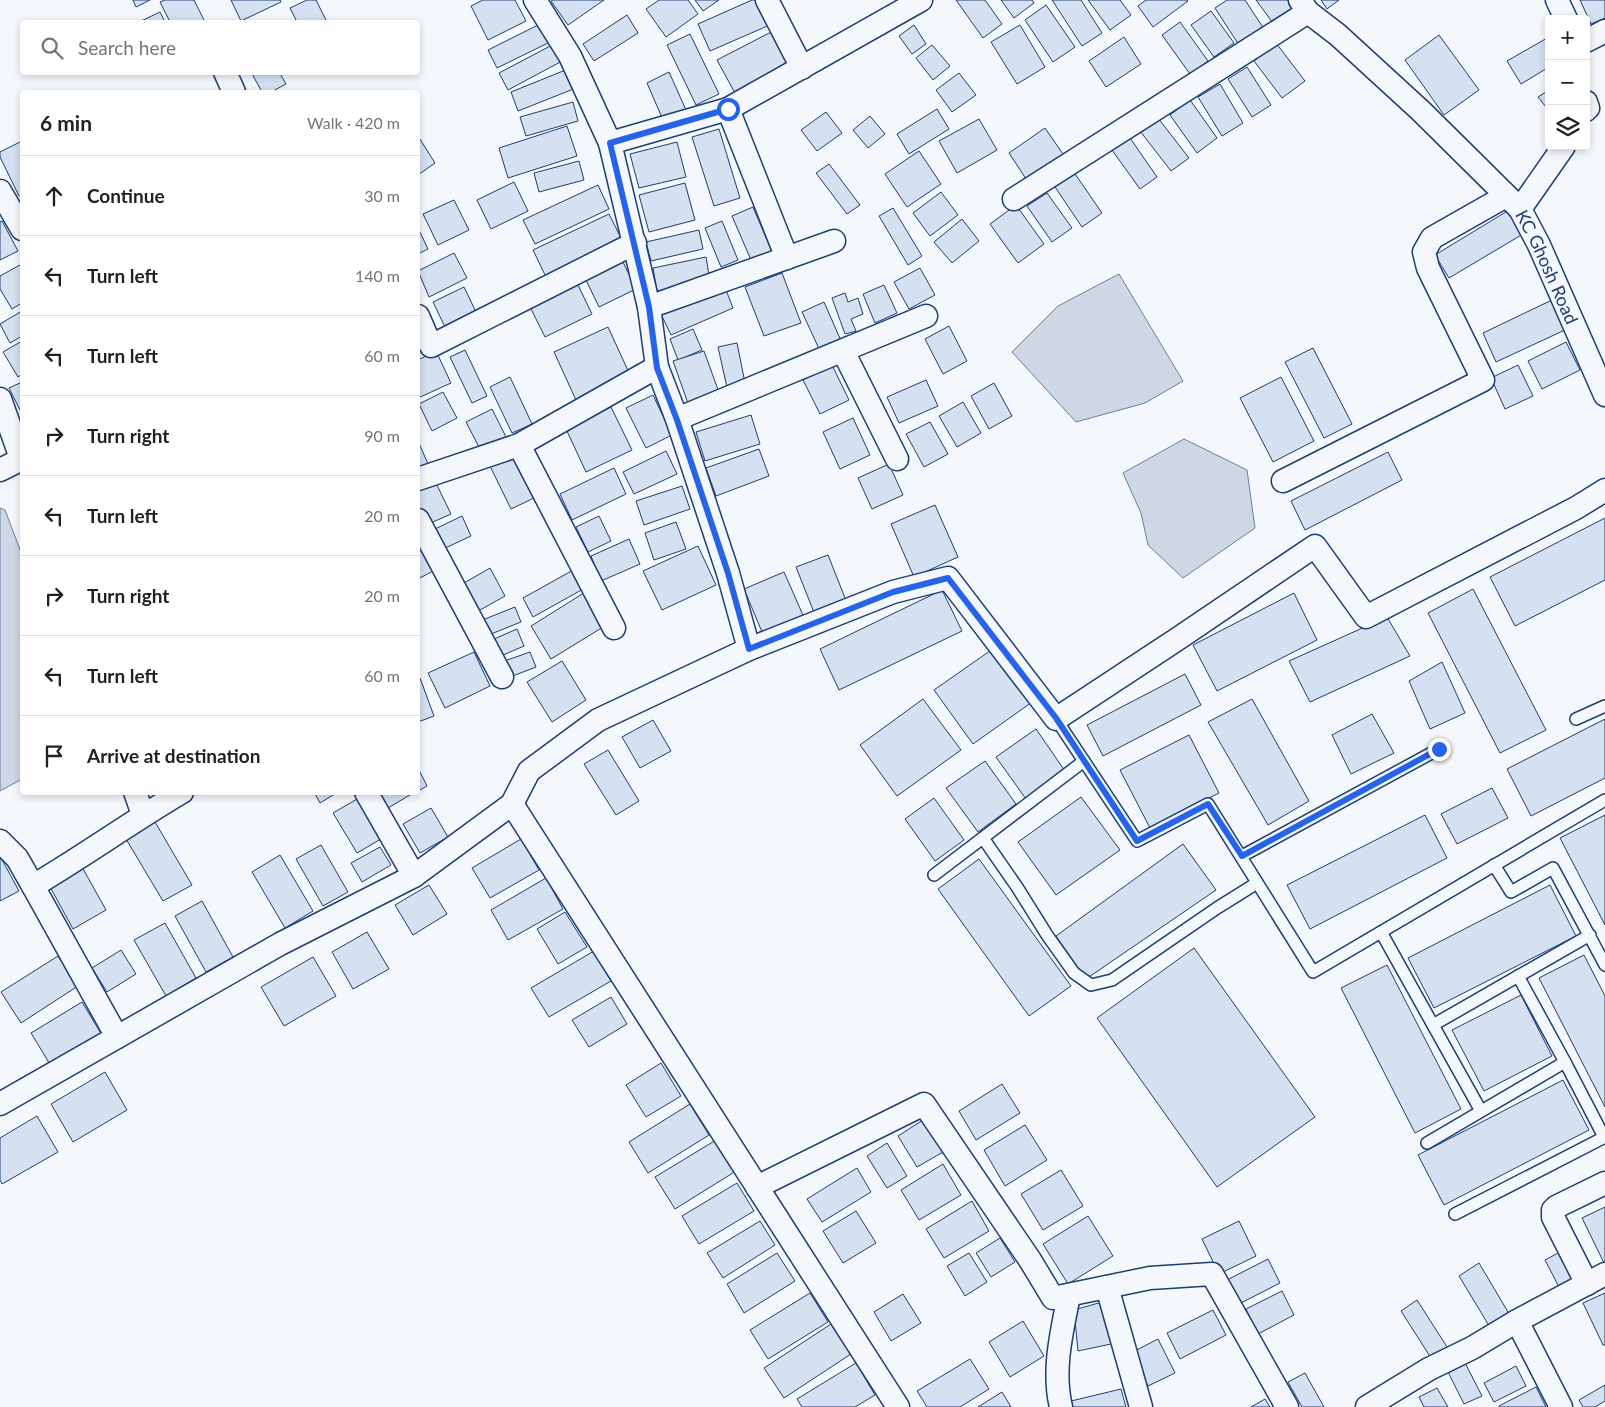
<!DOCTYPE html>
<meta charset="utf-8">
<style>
:root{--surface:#fff;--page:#f6f6f6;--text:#202124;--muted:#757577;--line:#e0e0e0}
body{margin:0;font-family:Lato,sans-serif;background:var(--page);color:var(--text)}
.controls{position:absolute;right:15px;top:15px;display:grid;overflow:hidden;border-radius:5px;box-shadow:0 2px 8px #0003}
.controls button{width:45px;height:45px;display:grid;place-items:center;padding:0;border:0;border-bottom:1px solid var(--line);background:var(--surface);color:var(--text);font:25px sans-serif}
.stop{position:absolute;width:15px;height:15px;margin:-11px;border:4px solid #2563eb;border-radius:50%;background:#fff}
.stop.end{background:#2563eb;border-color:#fff;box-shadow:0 1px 5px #0008}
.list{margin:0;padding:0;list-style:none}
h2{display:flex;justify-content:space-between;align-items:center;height:65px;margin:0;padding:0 20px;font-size:21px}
h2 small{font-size:16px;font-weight:400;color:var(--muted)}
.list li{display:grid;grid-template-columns:32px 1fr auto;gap:15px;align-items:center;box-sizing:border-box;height:80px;padding:0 20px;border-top:1px solid var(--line)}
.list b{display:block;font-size:19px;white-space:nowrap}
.list em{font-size:16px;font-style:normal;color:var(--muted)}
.icon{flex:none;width:28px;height:28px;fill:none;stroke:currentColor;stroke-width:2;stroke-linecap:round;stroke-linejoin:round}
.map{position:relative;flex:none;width:1605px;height:1407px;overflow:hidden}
.search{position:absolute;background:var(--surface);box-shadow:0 2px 8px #0003;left:20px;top:20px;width:400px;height:55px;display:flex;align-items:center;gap:12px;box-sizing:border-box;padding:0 18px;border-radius:5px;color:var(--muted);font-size:19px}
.panel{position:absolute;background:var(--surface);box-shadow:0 2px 8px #0003;left:20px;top:90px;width:400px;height:705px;border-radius:5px}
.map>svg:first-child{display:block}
</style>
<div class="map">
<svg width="1605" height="1407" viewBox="0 0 1605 1407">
<rect width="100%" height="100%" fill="#f4f7fb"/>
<g fill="#cfd7e4" stroke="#687fa3">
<path d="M1119,274L1183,381L1145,403L1076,422L1012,352L1058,306Z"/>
<path d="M1184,439L1247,470L1255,528L1183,578L1148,545L1141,513L1123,473Z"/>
<path d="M0,508L5,510L22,555V779L0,791Z"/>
</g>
<g fill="#d5e0f0" stroke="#1d3f73">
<path d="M133,0H150L136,7Z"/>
<path d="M165,0H194L205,22H170L160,2Z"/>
<path d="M231,0H280L281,2L241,21Z"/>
<path d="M307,0H316L327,22H297L290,8Z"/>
<path d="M483,0H515L526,21L488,40L471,6Z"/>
<path d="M553,0H604L568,25L551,1Z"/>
<path d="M659,0H688L698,14L666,37L646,9Z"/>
<path d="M695,0H719L703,11Z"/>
<path d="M752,0H762L772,24L710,51L698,24Z"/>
<path d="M956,0H985L1002,24L983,38Z"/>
<path d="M1001,0H1032L1034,3L1014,18Z"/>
<path d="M1052,0H1081L1102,33L1082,46Z"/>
<path d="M1088,0H1120L1131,15L1110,30Z"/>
<path d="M1146,0H1187L1188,1L1153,27L1138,6Z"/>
<path d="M1227,0H1245L1264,29L1239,45L1215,8Z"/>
<path d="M1256,0H1288L1294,9L1273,23Z"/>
<path d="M1321,0H1339L1327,9Z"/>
<path d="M1580,0H1605V18L1591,24Z"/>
<path d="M1046,5L1075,47L1053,62L1025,20Z"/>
<path d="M1211,11L1234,43L1214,57L1191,25Z"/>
<path d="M160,12L165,22H139Z"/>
<path d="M627,15L638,33L594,61L583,44Z"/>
<path d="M1180,22L1208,61L1190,74L1162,35Z"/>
<path d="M540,24L550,42L497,68L488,50Z"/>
<path d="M914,25L926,44L912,54L899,36Z"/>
<path d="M1020,25L1045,67L1017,84L991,42Z"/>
<path d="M775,30L793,65L736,95L717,60Z"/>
<path d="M690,34L719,94L696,105L667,45Z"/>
<path d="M1439,35L1479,90L1444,115L1405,60Z"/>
<path d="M1124,37L1141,64L1106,87L1089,61Z"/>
<path d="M1549,37V67L1521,84L1507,61Z"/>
<path d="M556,43L564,60L508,90L499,73Z"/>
<path d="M1276,43L1305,81L1282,98L1254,61Z"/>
<path d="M932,45L950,66L933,80L916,58Z"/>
<path d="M1247,67L1271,105L1252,117L1228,79Z"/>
<path d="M568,69L576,88L518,111L511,92Z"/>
<path d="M251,72H279L286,84L271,92H262Z"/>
<path d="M669,72L686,110L663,120L647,83Z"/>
<path d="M959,73L976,95L952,112L936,90Z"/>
<path d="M1220,84L1243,123L1222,136L1198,97Z"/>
<path d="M1549,90V111L1538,97Z"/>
<path d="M1190,100L1217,138L1197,153L1170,115Z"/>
<path d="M573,102L578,121L526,136L520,117Z"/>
<path d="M937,109L949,129L909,154L897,134Z"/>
<path d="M826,112L842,133L817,151L801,130Z"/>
<path d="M870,116L885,134L868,148L853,130Z"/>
<path d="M1158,118L1189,158L1171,171L1140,131Z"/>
<path d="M979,119L997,150L957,173L939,141Z"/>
<path d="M567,126L577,156L508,178L499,148Z"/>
<path d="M1045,128L1065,157L1028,182L1009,153Z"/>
<path d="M719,129L740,198L714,206L692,137Z"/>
<path d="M418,136L435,163L418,175Z"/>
<path d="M1130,138L1157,177L1140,189L1112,150Z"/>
<path d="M22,141V195L19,196L0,157V152Z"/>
<path d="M677,142L686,177L639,188L630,154Z"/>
<path d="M919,151L941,184L907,207L885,174Z"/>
<path d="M579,161L584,180L539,192L534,173Z"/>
<path d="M829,164L860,205L847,214L816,173Z"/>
<path d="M1073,171L1102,213L1082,227L1053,184Z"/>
<path d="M514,182L528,211L491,229L477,200Z"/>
<path d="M685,183L695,220L649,232L639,195Z"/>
<path d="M598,185L609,209L535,244L523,220Z"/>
<path d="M941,192L958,215L930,236L913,213Z"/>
<path d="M1047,193L1072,228L1052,242L1027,206Z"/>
<path d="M454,200L469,230L438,245L423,214Z"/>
<path d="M1016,205L1044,244L1018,263L990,224Z"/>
<path d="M753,207L772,252L751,260L732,216Z"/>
<path d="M893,208L922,256L908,265L879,216Z"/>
<path d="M1509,210L1523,234L1449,278L1435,255Z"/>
<path d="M609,214L623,242L547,279L533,250Z"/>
<path d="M962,219L979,241L952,263L934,242Z"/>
<path d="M2,221L18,251L0,260V222Z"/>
<path d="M722,221L738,260L721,267L705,228Z"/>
<path d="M418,228L428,249L418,254Z"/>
<path d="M699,230L703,249L651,261L646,242Z"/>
<path d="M454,253L467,278L429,297L418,271Z"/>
<path d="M706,257L710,281L657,291L653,268Z"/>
<path d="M622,260L636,289L599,307L585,278Z"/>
<path d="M20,265L22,269V303L12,309L0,289V276Z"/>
<path d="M920,268L935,295L909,309L894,282Z"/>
<path d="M782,273L801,323L764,336L745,287Z"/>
<path d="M577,283L592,314L545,337L529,305Z"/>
<path d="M724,285L733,308L671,335L660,312Z"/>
<path d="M884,285L897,313L875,323L863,294Z"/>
<path d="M464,287L476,312L445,327L433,302Z"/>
<path d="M845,293L848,302L858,298L863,314L851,319L856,331L845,334L832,298Z"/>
<path d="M1554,299L1567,329L1496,362L1483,333Z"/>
<path d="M824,302L842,343L821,353L802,312Z"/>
<path d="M22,311V336L10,343L0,324Z"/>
<path d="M949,326L967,361L943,374L925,339Z"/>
<path d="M608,327L630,375L576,400L554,352Z"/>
<path d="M693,329L702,350L678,360L670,339Z"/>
<path d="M22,341V374L18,377L3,352Z"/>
<path d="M1566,342L1580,370L1542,389L1528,361Z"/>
<path d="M737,343L746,388L728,392L718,347Z"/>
<path d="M1313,348L1352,424L1324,438L1285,362Z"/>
<path d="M465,350L487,396L472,403L450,357Z"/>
<path d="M436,351L451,383L418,398V360Z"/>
<path d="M704,351L721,398L690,409L673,361Z"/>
<path d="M832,365L849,400L820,414L803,380Z"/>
<path d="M1518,365L1533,396L1505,409L1491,378Z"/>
<path d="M510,377L532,424L512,433L490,387Z"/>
<path d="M1281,377L1314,441L1273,462L1240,398Z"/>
<path d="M926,380L938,406L899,423L887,397Z"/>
<path d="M22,382V414L9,388Z"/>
<path d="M994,383L1012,416L989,429L971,396Z"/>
<path d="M443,392L457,418L432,431L419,404Z"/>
<path d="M653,395L672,435L646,448L626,408Z"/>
<path d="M963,402L981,433L957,447L939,416Z"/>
<path d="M611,407L632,450L586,472L566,429Z"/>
<path d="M492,409L507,439L481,451L466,422Z"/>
<path d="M751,415L760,444L705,461L696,432Z"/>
<path d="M853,418L870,455L840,469L823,432Z"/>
<path d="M930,422L948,454L924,467L906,434Z"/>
<path d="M418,441L428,464L418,469Z"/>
<path d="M759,449L769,476L716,496L706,468Z"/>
<path d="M666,451L677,474L634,494L623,472Z"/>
<path d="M1388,452L1402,480L1305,530L1291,501Z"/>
<path d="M512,454L534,498L511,509L489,464Z"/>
<path d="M889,464L903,495L872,509L858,478Z"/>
<path d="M614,468L626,494L572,520L560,494Z"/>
<path d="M433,477L451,514L424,526L418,512V484Z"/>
<path d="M682,486L690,509L644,525L636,501Z"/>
<path d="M935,505L958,557L914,577L891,524Z"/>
<path d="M462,516L471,536L441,550L431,531Z"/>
<path d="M599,516L611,541L588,552L576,527Z"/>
<path d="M1605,518V580L1515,626L1490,577Z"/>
<path d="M676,522L686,549L654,560L645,533Z"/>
<path d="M629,539L640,564L601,581L591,556Z"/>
<path d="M698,546L716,585L662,610L643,571Z"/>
<path d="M422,550L433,571L418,579V552Z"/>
<path d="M828,555L847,603L815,615L796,567Z"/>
<path d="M490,568L505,596L473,614L457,587Z"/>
<path d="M575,569L585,588L533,617L523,598Z"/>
<path d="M784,572L806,622L765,639L744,589Z"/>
<path d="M1473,589L1546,730L1500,753L1428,613Z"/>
<path d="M942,590L962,631L839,690L820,649Z"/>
<path d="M587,591L608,624L551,659L531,626Z"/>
<path d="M1294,593L1317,640L1217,691L1193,645Z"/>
<path d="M515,607L521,622L486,636L480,621Z"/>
<path d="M1387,617L1410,656L1310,702L1289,661Z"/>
<path d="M517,629L524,646L494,659L487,642Z"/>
<path d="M997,646L1035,700L973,744L934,690Z"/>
<path d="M474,652L490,686L445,708L428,673Z"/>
<path d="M530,652L536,667L505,679L499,663Z"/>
<path d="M562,661L586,700L552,722L527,682Z"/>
<path d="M1442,662L1465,713L1430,729L1409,681Z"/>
<path d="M1185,674L1201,705L1103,756L1087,725Z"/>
<path d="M420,678L434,716L418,722V679Z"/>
<path d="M923,699L961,750L897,796L860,745Z"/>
<path d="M1252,699L1309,801L1268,825L1208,722Z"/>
<path d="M1372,714L1394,753L1351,774L1332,735Z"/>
<path d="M1605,719V778L1531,816L1507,769Z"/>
<path d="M653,720L671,751L640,768L622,737Z"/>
<path d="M1036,729L1065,771L1026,799L996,757Z"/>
<path d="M1189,735L1219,793L1150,828L1120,770Z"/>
<path d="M608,750L639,801L616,815L584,764Z"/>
<path d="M985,761L1016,804L978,832L946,788Z"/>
<path d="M418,768L427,786L418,791Z"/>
<path d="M1492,788L1508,818L1457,844L1441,814Z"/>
<path d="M314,792H338L320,803Z"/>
<path d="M379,792H415L388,808Z"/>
<path d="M1081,797L1120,850L1056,895L1018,842Z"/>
<path d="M934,798L964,840L935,861L905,819Z"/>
<path d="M357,799L381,839L357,853L333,813Z"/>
<path d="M431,808L448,837L420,853L403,824Z"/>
<path d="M1425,815L1447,858L1310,929L1287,885Z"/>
<path d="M1605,815V925L1560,838Z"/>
<path d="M155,822L192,885L163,901L126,839Z"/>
<path d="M521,839L539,870L490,898L472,868Z"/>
<path d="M1183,844L1216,890L1086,979L1056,936Z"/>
<path d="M321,845L348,892L323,906L296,859Z"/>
<path d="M380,847L391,865L362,882L351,863Z"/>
<path d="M280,855L313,911L285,928L252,872Z"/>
<path d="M0,856L19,891L0,901Z"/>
<path d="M979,859L1071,986L1029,1016L938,889Z"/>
<path d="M82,867L106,910L73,929L49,885Z"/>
<path d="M546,878L563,909L508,940L491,910Z"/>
<path d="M429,885L447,914L413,935L395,905Z"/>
<path d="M1550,885L1576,936L1434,1008L1408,958Z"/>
<path d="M202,901L233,957L206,972L175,916Z"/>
<path d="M565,912L587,947L558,964L537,929Z"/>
<path d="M165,923L196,978L166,996L134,940Z"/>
<path d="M367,932L389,969L353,989L332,952Z"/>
<path d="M1194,948L1315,1117L1217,1187L1097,1018Z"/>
<path d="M121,950L136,974L107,992L92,968Z"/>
<path d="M594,951L611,981L549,1017L531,988Z"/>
<path d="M1584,955L1605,996V1107L1539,978Z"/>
<path d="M58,956L78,986L21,1023L1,992Z"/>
<path d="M313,957L336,996L284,1026L261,987Z"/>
<path d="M1387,965L1461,1109L1415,1133L1341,988Z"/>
<path d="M1521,995L1552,1056L1484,1091L1452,1030Z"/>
<path d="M611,997L627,1024L589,1047L572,1020Z"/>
<path d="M82,1002L102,1035L51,1066L31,1033Z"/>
<path d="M661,1063L681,1096L646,1117L626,1085Z"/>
<path d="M105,1072L127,1110L73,1142L51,1104Z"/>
<path d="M1563,1080L1589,1130L1444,1205L1418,1155Z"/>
<path d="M1002,1084L1020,1113L976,1140L959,1111Z"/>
<path d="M690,1104L709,1135L648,1173L629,1142Z"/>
<path d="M37,1116L58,1152L2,1184L0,1180V1138Z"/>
<path d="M923,1120L943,1152L917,1167L898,1136Z"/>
<path d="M1025,1125L1047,1160L1005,1186L984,1150Z"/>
<path d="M716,1140L736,1171L675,1209L655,1177Z"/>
<path d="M887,1143L907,1176L887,1188L867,1156Z"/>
<path d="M943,1164L961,1195L919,1220L901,1190Z"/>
<path d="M857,1168L871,1192L822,1222L807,1199Z"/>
<path d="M1061,1170L1083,1206L1043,1230L1021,1194Z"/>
<path d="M737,1183L754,1211L699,1244L682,1216Z"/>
<path d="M972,1201L989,1231L944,1258L926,1229Z"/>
<path d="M1605,1207V1265L1582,1218Z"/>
<path d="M856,1211L876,1243L843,1263L823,1231Z"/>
<path d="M1088,1216L1113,1256L1068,1284L1043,1244Z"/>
<path d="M760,1221L775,1245L723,1278L707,1253Z"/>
<path d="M1239,1221L1256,1256L1219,1274L1202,1239Z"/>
<path d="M1000,1238L1015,1262L991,1277L976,1253Z"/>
<path d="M1562,1251L1578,1282L1561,1291L1545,1260Z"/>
<path d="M777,1253L795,1281L744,1313L727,1284Z"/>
<path d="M969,1253L987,1282L965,1296L947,1266Z"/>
<path d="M1268,1259L1280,1283L1239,1304L1227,1280Z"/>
<path d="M1479,1263L1511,1317L1491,1329L1459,1276Z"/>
<path d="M1282,1291L1294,1315L1258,1334L1246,1309Z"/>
<path d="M810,1293L828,1322L768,1359L750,1330Z"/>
<path d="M1605,1293V1345H1603L1583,1303Z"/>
<path d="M903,1294L921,1323L891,1341L874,1312Z"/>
<path d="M1417,1300L1449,1350L1433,1361L1401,1311Z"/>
<path d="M1102,1302L1111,1344L1078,1351L1074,1310Z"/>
<path d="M1213,1310L1226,1335L1180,1359L1167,1333Z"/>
<path d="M1023,1321L1044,1356L1010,1377L989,1342Z"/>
<path d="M831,1324L851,1354L784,1398L764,1368Z"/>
<path d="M1158,1339L1175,1373L1148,1386L1131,1353Z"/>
<path d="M1462,1357L1482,1396L1464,1404L1445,1366Z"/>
<path d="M970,1359L989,1389L960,1407H927L917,1391Z"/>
<path d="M856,1363L875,1395L855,1407H802L797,1399Z"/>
<path d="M1516,1366L1526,1386L1494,1402L1484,1383Z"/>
<path d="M1305,1373L1324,1407H1302L1288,1382Z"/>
<path d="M1605,1385V1401L1595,1407H1583L1579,1400Z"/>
<path d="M1536,1387L1546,1407H1499V1406Z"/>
<path d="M1437,1388L1448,1407H1424L1419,1397Z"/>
<path d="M1121,1389L1126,1407H1072L1071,1401Z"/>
<path d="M1002,1392L1011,1407H978Z"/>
<path d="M1265,1399L1270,1407H1251Z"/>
</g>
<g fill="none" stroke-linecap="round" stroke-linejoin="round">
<g stroke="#1d3f73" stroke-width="14">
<g id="service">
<path d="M1056,719L1137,841L1208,804L1313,972L1605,800"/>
<path d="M1576,719L1605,706"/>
<path d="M983,838L1017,887L1047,935L1074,973L1091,985L1112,980L1217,908L1257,883"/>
<path d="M1242,856L1439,749"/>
<path d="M1494,865L1511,892L1553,868L1605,965"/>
<path d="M934,875L1084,761"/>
<path d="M1381,932L1481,1111"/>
<path d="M1518,976L1565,1062"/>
<path d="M1433,1025L1590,935"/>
<path d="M1427,1143L1565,1062L1604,1137"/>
<path d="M1455,1214L1605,1137"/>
</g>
</g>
<g stroke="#1d3f73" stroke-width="25">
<g id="minor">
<path d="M535,0L570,56L610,143"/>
<path d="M767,0L802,68"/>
<path id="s1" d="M1300,0L1308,12L1338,35L1421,111L1520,209L1539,245L1605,395"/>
<path d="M1557,0L1566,19"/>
<path d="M1586,41L1605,31"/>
<path d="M225,72L234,92"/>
<path d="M1586,102L1588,108L1586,110"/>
<path d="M728,109L787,258"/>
<path d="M0,191L22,229"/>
<path d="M1014,199L1308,12"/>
<path d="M1520,209L1564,146"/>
<path d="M649,307L834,241"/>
<path d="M418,316L431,346L635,243"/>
<path d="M843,351L897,459"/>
<path d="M0,399L22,461"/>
<path d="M677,419L926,316"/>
<path d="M519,445L614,628"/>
<path d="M0,470L22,459"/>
<path d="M418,479L519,445L657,367"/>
<path d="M1283,481L1483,380L1428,268L1424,252L1432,238L1506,196"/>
<path d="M418,520L502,677"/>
<path d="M749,649L893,592L948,578L1056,719L1176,640L1315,546L1366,617L1576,508L1605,490"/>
<path d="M135,792L143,815"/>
<path d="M366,792L414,876"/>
<path d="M512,804L898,1407"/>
<path d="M0,841L17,858L33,886C84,856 131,822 182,792"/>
<path d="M33,886L117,1037"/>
<path d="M0,1104L280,944L414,876L512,804L529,771L598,720L749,649L728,573L677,419L657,367L649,307L610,143L728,109L921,0"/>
<path d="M757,1187L924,1104L1030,1260L1053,1298L1150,1278L1212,1274L1287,1407"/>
<path d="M1587,1284L1553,1217V1210L1556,1207L1605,1183"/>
<path d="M1107,1287L1141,1407"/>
<path d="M1517,1321L1605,1274"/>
<path d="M1061,1407C1052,1370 1062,1331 1069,1295"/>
<path d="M1367,1407L1429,1369L1472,1348L1517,1321L1561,1407"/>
</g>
</g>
<use href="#service" stroke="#f4f7fb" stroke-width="11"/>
<use href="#minor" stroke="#f4f7fb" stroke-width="22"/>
</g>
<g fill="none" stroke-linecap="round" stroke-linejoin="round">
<path stroke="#2563eb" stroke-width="6" d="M728,109L610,143L649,307L657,368L677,420L728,573L749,649L893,592L948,578L1056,718L1137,841L1208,804L1242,856L1439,749"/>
</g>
<g text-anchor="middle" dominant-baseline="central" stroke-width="4" stroke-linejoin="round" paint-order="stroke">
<g font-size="18" fill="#1d3f73" stroke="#f4f7fb">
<text stroke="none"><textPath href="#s1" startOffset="368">KC Ghosh Road</textPath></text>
</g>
</g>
</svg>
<div class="controls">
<button>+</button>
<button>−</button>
<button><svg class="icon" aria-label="layers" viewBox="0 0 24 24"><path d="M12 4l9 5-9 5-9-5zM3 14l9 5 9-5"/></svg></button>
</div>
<div class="stop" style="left:728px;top:109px"></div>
<div class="stop end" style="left:1439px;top:749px"></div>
<div class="search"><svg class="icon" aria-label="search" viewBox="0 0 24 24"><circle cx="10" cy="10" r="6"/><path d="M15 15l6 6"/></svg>Search here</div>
<section class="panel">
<h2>6 min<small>Walk · 420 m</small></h2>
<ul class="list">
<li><svg class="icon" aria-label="ahead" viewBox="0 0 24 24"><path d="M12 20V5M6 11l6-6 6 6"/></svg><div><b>Continue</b></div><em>30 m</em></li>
<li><svg class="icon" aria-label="left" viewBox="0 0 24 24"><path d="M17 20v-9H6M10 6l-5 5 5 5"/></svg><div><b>Turn left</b></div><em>140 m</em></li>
<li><svg class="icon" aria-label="left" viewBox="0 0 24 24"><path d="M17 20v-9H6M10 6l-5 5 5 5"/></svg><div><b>Turn left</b></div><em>60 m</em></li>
<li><svg class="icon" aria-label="right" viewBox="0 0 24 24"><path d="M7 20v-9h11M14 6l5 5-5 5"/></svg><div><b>Turn right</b></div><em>90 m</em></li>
<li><svg class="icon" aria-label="left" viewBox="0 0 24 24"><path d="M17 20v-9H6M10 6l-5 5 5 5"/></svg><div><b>Turn left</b></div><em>20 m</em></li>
<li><svg class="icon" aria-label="right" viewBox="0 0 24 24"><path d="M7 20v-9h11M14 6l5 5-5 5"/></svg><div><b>Turn right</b></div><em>20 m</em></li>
<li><svg class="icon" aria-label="left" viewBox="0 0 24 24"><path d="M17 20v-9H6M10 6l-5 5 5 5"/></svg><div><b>Turn left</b></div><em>60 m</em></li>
<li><svg class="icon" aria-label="arrive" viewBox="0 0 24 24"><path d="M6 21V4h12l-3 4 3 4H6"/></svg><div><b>Arrive at destination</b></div></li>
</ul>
</section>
</div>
